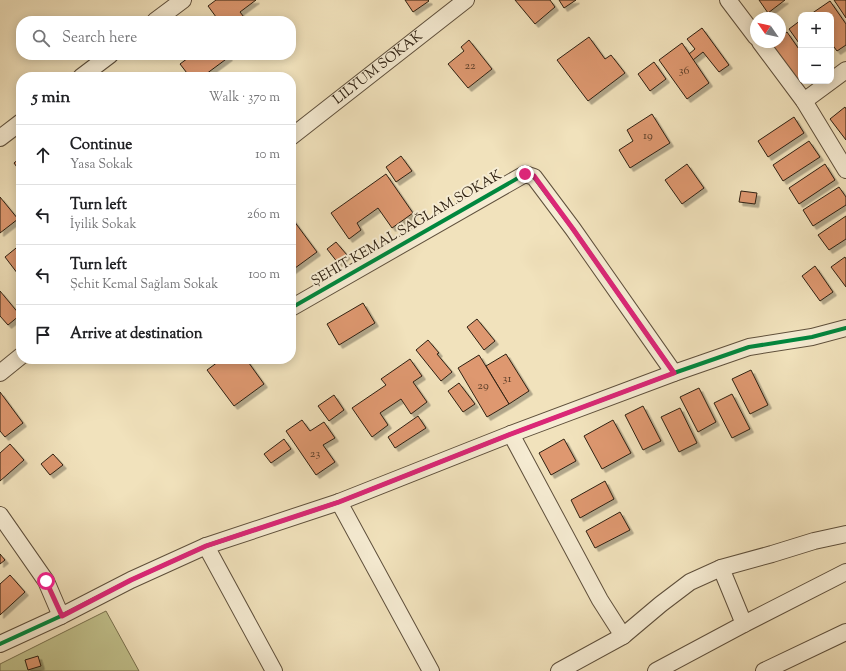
<!DOCTYPE html>
<meta charset="utf-8">
<style>
:root{--surface:#fff;--page:#f6f6f6;--text:#202124;--muted:#757577;--line:#e0e0e0}
body{margin:0;font-family:"Sorts Mill Goudy",serif;background:var(--page);color:var(--text)}
.controls{position:absolute;right:12px;top:12px;display:grid;overflow:hidden;border-radius:8px;box-shadow:0 2px 10px #0003}
.controls button{width:36px;height:36px;display:grid;place-items:center;padding:0;border:0;border-bottom:1px solid var(--line);background:var(--surface);color:var(--text);font:20px sans-serif}
.compass{position:absolute;left:750px;top:12px;width:36px;height:36px;border-radius:50%;background:var(--surface);box-shadow:0 2px 10px #0003;rotate:304deg}
.stop{position:absolute;width:12px;height:12px;margin:-9px;border:3px solid #db2777;border-radius:50%;background:#fff}
.stop.end{background:#db2777;border-color:#fff;box-shadow:0 1px 4px #0008}
.list{margin:0;padding:0;list-style:none}
h2{display:flex;justify-content:space-between;align-items:center;height:52px;margin:0;padding:0 16px;font-size:17px}
h2 small{font-size:13px;font-weight:400;color:var(--muted)}
.list li{display:grid;grid-template-columns:26px 1fr auto;gap:12px;align-items:center;box-sizing:border-box;height:60px;padding:0 16px;border-top:1px solid var(--line)}
.list b{display:block;font-size:15px;white-space:nowrap}
.list p{margin:0;font-size:13px;white-space:nowrap;color:var(--muted)}
.list em{font-size:13px;font-style:normal;color:var(--muted)}
.icon{flex:none;width:22px;height:22px;fill:none;stroke:currentColor;stroke-width:2;stroke-linecap:round;stroke-linejoin:round}
.map{position:relative;flex:none;width:846px;height:671px;overflow:hidden}
.search{position:absolute;background:var(--surface);box-shadow:0 2px 10px #0003;left:16px;top:16px;width:280px;height:44px;display:flex;align-items:center;gap:10px;box-sizing:border-box;padding:0 14px;border-radius:16px;color:var(--muted);font-size:15px}
.panel{position:absolute;background:var(--surface);box-shadow:0 2px 10px #0003;left:16px;top:72px;width:280px;height:292px;border-radius:16px}
.map>svg:first-child{display:block}
</style>
<div class="map">
<svg width="846" height="671" viewBox="0 0 846 671">
<defs>
<filter id="shadow"><feDropShadow dx="3.5" dy="3.5" stdDeviation="0" flood-color="#0004"/></filter>
</defs>
<rect width="100%" height="100%" fill="#f1e2bc"/>
<filter id="stains"><feTurbulence type="fractalNoise" baseFrequency=".005" numOctaves="4"/><feColorMatrix values="0 0 0 0 .2 0 0 0 0 .09 0 0 0 0 .02 0 0 0 .5 -.17"/></filter>
<radialGradient id="worn" r=".72"><stop offset=".6" stop-color="#630" stop-opacity="0"/><stop offset="1" stop-color="#630" stop-opacity=".3"/></radialGradient>
<path fill="#c1c18c" stroke="#78704e" d="M106,611L139,671H0V664Z"/>
<g fill="#de9870" stroke="#2e2011" filter="url(#shadow)">
<path d="M216,0H256L240,12L247,21H219L208,6Z"/>
<path d="M405,0H428L429,1L413,12Z"/>
<path d="M515,0H550L555,7L535,24Z"/>
<path d="M559,0H576L564,8Z"/>
<path d="M759,0H785L768,13Z"/>
<path d="M834,0H846V18Z"/>
<path d="M830,1L846,24V45L837,51L831,43V15H812L811,14Z"/>
<path d="M801,20V46L789,29Z"/>
<path d="M702,28L729,65L719,72L703,52L693,60L689,54L695,49L687,39Z"/>
<path d="M787,32L801,52V77L794,82L768,45L773,42H780V37Z"/>
<path d="M589,37L605,59L611,55L625,73L588,101L557,60Z"/>
<path d="M469,40L492,69L468,88L448,64L464,51L461,47Z"/>
<path d="M682,43L709,83L687,99L659,60Z"/>
<path d="M192,55H227L229,57L202,77H190L180,64Z"/>
<path d="M654,62L666,79L650,91L638,74Z"/>
<path d="M148,73L152,77H143Z"/>
<path d="M845,107L846,109V140L830,119Z"/>
<path d="M652,114L670,143L630,168L619,150L633,141L627,130Z"/>
<path d="M794,117L804,133L768,157L758,141Z"/>
<path d="M809,141L820,157L783,181L773,165Z"/>
<path d="M401,156L412,171L396,182L386,167Z"/>
<path d="M21,157V173L14,163Z"/>
<path d="M687,164L704,188L682,204L665,180Z"/>
<path d="M825,164L835,180L799,204L789,188Z"/>
<path d="M386,174L413,213L392,228L378,208L357,223L361,230L349,239L331,213Z"/>
<path d="M839,187L846,197V205L813,226L803,210Z"/>
<path d="M741,191L757,193L755,204L739,202Z"/>
<path d="M0,197L18,219L0,233Z"/>
<path d="M846,216V239L829,250L818,235Z"/>
<path d="M291,217L317,252L291,271Z"/>
<path d="M336,242L347,255L338,263L327,249Z"/>
<path d="M21,244V278L5,257Z"/>
<path d="M845,257L846,259V287L831,267Z"/>
<path d="M815,266L833,292L820,301L802,276Z"/>
<path d="M0,291L20,315L8,325L0,316Z"/>
<path d="M363,303L375,323L339,345L327,324Z"/>
<path d="M477,319L495,341L484,350L467,327Z"/>
<path d="M428,340L439,353L437,354L452,372L441,381L416,350Z"/>
<path d="M506,354L529,391L509,404L486,366Z"/>
<path d="M479,355L509,404L487,417L458,368Z"/>
<path d="M222,359H246L264,384L234,406L207,370Z"/>
<path d="M410,359L422,376L413,382L427,402L411,414L401,399L380,413L388,425L372,437L352,408L386,385L381,379Z"/>
<path d="M751,370L768,405L750,414L732,379Z"/>
<path d="M459,383L475,404L463,412L448,391Z"/>
<path d="M699,388L716,422L698,432L680,397Z"/>
<path d="M0,392L23,423L5,437L0,431Z"/>
<path d="M732,394L750,429L732,438L714,403Z"/>
<path d="M334,395L344,410L329,421L318,406Z"/>
<path d="M643,406L661,441L643,450L625,415Z"/>
<path d="M680,408L697,443L679,452L661,417Z"/>
<path d="M418,416L426,428L395,448L388,437Z"/>
<path d="M302,420L310,431L324,422L335,438L323,445L335,462L316,475L286,431Z"/>
<path d="M613,420L631,453L602,469L584,436Z"/>
<path d="M284,439L291,449L271,463L264,454Z"/>
<path d="M564,439L576,461L551,475L539,453Z"/>
<path d="M10,444L24,460L0,481V453Z"/>
<path d="M53,454L63,465L50,475L41,464Z"/>
<path d="M605,481L614,499L580,518L571,500Z"/>
<path d="M620,512L630,530L595,548L586,531Z"/>
<path d="M0,554L5,560L0,564Z"/>
<path d="M10,575L25,592L0,615V584Z"/>
<path d="M38,656L41,666L28,670L25,660Z"/>
</g>
<g fill="none" stroke-linecap="round" stroke-linejoin="round">
<g stroke="#5f503c" stroke-width="18">
<g id="minor">
<path d="M728,0L756,37"/>
<path d="M155,21L183,0"/>
<path d="M760,42L804,101L846,170"/>
<path d="M81,77L110,55"/>
<path d="M804,101L846,70"/>
<path id="s1" d="M291,137L466,0"/>
<path d="M0,138L21,122"/>
<path d="M291,308L525,174L534,177L573,229L674,373"/>
<path d="M0,373L21,356"/>
<path d="M511,434L600,600L623,636"/>
<path d="M339,502L431,671"/>
<path d="M0,515L46,581L61,616"/>
<path d="M206,546L274,671"/>
<path d="M721,568L772,554L814,541L846,534"/>
<path d="M0,644L61,616L131,580L206,546L339,502L511,434L674,373L749,347L812,337L846,328"/>
<path d="M559,671L623,636L661,604L690,582L721,568L744,624"/>
<path d="M656,671L744,624L846,572"/>
<path d="M764,671L846,632"/>
</g>
</g>
<use href="#minor" stroke="#f6ecd3" stroke-width="16"/>
<g stroke="#f6ecd3" stroke-width="6">
<g id="cycleway">
<path d="M291,308L525,174L534,177L573,229L674,373"/>
<path d="M0,644L61,616L131,580L206,546L339,502L511,434L674,373L749,347L812,337L846,328"/>
</g>
</g>
<use href="#cycleway" stroke="#00873e" stroke-width="4"/>
</g>
<g fill="none" stroke-linecap="round" stroke-linejoin="round">
<path stroke="#db2777" stroke-width="5" d="M46,581L62,616L131,580L206,546L339,502L511,434L674,373L573,229L534,176L525,174"/>
</g>
<g text-anchor="middle" dominant-baseline="central" stroke-width="4" stroke-linejoin="round" paint-order="stroke">
<g font-size="12" fill="#5a3e29">
<text x="470" y="66">22</text>
<text x="684" y="71">36</text>
<text x="648" y="136">19</text>
<text x="507" y="379">31</text>
<text x="483" y="386">29</text>
<text x="315" y="454">23</text>
</g>
<g font-size="14" fill="#2e2011" stroke="#f6ecd3">
<text stroke="none"><textPath href="#s1" startOffset="111">LILYUM SOKAK</textPath></text>
<text transform="translate(407 229) rotate(-30)">ŞEHIT KEMAL SAĞLAM SOKAK</text>
</g>
</g>
<rect width="100%" height="100%" filter="url(#stains)"/>
<rect width="100%" height="100%" fill="url(#worn)"/>
</svg>
<div class="controls">
<button>+</button>
<button>−</button>
</div>
<svg class="compass" viewBox="-18 -18 36 36"><path d="M0-13l5 13h-10z" fill="#e53935"/><path d="M0 13l5-13h-10z" fill="#757577"/></svg>
<div class="stop" style="left:46px;top:581px"></div>
<div class="stop end" style="left:525px;top:174px"></div>
<div class="search"><svg class="icon" aria-label="search" viewBox="0 0 24 24"><circle cx="10" cy="10" r="6"/><path d="M15 15l6 6"/></svg>Search here</div>
<section class="panel">
<h2>5 min<small>Walk · 370 m</small></h2>
<ul class="list">
<li><svg class="icon" aria-label="ahead" viewBox="0 0 24 24"><path d="M12 20V5M6 11l6-6 6 6"/></svg><div><b>Continue</b><p>Yasa Sokak</p></div><em>10 m</em></li>
<li><svg class="icon" aria-label="left" viewBox="0 0 24 24"><path d="M17 20v-9H6M10 6l-5 5 5 5"/></svg><div><b>Turn left</b><p>İyilik Sokak</p></div><em>260 m</em></li>
<li><svg class="icon" aria-label="left" viewBox="0 0 24 24"><path d="M17 20v-9H6M10 6l-5 5 5 5"/></svg><div><b>Turn left</b><p>Şehit Kemal Sağlam Sokak</p></div><em>100 m</em></li>
<li><svg class="icon" aria-label="arrive" viewBox="0 0 24 24"><path d="M6 21V4h12l-3 4 3 4H6"/></svg><div><b>Arrive at destination</b></div></li>
</ul>
</section>
</div>
